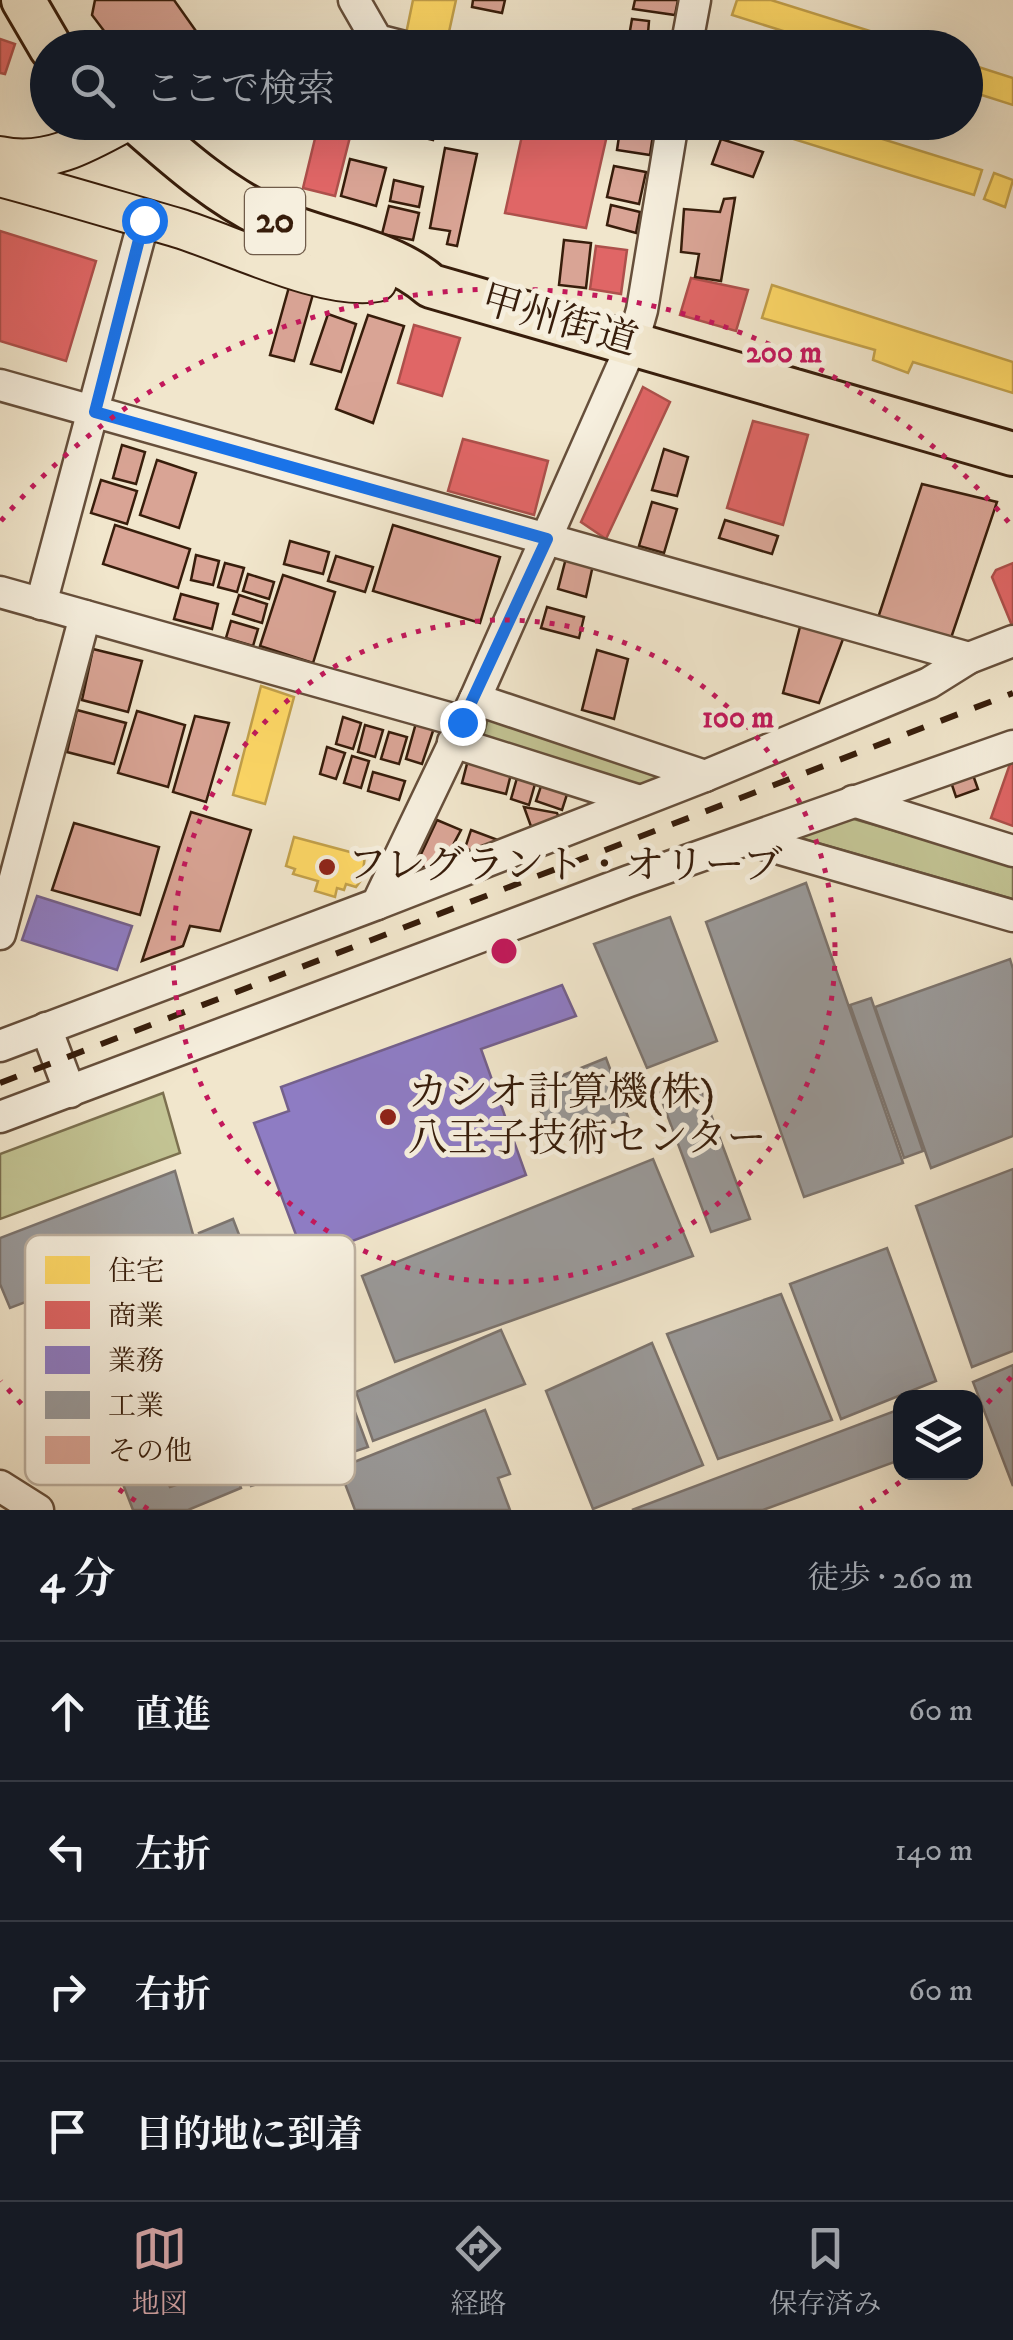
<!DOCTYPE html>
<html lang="ja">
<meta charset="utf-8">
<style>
:root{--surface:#171b24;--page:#242831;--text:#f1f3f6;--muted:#9ea1a6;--line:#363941;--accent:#c59692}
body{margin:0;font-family:"IM FELL DW Pica","Noto Serif JP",serif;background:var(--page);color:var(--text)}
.controls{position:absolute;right:30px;bottom:30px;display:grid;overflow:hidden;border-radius:20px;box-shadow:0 10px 40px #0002}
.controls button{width:90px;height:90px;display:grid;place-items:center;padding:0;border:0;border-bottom:2px solid var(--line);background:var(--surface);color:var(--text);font:50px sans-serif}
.stop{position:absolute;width:30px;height:30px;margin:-22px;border:8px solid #1a73e8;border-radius:50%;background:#fff}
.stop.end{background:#1a73e8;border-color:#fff;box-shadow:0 2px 10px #0008}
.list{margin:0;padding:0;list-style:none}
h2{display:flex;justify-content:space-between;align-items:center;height:130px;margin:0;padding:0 40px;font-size:42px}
h2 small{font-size:32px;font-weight:400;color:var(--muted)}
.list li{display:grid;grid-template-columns:65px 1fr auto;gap:30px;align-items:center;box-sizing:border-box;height:140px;padding:0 40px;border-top:2px solid var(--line)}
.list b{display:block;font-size:38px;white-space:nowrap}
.list em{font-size:32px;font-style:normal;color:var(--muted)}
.icon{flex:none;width:55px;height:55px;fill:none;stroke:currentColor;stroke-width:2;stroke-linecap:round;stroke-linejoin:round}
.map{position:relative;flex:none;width:1013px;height:1510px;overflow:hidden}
.search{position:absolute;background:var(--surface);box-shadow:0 10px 40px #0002;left:30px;right:30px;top:30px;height:110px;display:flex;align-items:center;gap:25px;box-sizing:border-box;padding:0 35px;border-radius:55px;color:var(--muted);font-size:38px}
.sheet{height:690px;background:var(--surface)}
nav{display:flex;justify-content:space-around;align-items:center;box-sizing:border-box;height:140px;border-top:2px solid var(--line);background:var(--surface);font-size:28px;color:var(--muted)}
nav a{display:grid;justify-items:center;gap:5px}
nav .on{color:var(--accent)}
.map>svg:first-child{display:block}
</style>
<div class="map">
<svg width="1013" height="1510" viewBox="0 0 1013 1510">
<rect width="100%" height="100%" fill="#f1e6cc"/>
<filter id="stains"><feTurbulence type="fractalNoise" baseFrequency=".002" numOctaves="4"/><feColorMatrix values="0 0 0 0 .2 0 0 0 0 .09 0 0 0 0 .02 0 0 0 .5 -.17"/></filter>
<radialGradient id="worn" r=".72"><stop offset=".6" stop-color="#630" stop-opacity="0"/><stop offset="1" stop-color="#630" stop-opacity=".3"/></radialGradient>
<g fill="#c2c393" stroke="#7c704f" stroke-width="2.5">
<path d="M490,711L682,773L634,793L481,744Z"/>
<path d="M847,817L1013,865V899L793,836Z"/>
<path d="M163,1093L180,1153L0,1219V1154Z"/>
</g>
<g fill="#ffd966" stroke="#c3a14b" stroke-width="2.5">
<path d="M413,0H456L447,41L406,34Z"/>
<path d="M737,0H771L899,40L897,48H837L732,15Z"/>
<path d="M966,63L1013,78V105L966,90Z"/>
<path d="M794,122H828L982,170L974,195L790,138Z"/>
<path d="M994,173L1013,180L1005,207L984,199Z"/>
<path d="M772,285L1013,362V393L913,362L908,373L873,360L875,350L762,318Z"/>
<path d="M261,686L294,697L265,804L233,795Z"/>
<path d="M294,837L365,856L362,879L356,887L346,884L344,890L337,888L335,897L315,891L318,881L293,874L295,869L286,866Z"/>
</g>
<g fill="#e06666" stroke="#ad504b" stroke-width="2.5">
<path d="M0,39L15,44L5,74L0,73Z"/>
<path d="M319,122L353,125L335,196L303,188Z"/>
<path d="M525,122H610L586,228L505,213Z"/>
<path d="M0,231L96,261L66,361L0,341Z"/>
<path d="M596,246L627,250L621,294L590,289Z"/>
<path d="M691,278L748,290L736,331L680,315Z"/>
<path d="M414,325L460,338L442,396L398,383Z"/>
<path d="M643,387L670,402L606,539L581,522Z"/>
<path d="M753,421L808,435L783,525L727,508Z"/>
<path d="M463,439L548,461L534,515L448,491Z"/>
<path d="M1013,563V628L992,577L996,570Z"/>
<path d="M1011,761H1013V826L991,818Z"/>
</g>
<g fill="#8e7cc3" stroke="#74608c" stroke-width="2.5">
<path d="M37,896L132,926L117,970L22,940Z"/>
<path d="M562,985L576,1016L481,1049L526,1175L305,1259L254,1123L289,1111L281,1087Z"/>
</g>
<g fill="#999" stroke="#7c746e" stroke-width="2.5">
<path d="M806,883L903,1163L804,1197L706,922Z"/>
<path d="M670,917L717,1041L647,1068L594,944Z"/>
<path d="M1010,959L1013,969V1136L931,1168L875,1007Z"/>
<path d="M871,998L923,1151L904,1158L850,1005Z"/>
<path d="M606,1058L628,1117L554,1143L531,1088Z"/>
<path d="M698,1080L750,1219L711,1232L659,1093Z"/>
<path d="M653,1159L693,1256L395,1362L362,1276Z"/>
<path d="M1013,1169V1351L972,1367L916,1206Z"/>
<path d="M175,1171L194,1238L10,1308L0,1284V1238Z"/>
<path d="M233,1219L302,1398L264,1409L199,1233Z"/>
<path d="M887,1248L936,1381L841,1419L790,1284Z"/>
<path d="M781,1294L832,1420L718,1459L667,1334Z"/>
<path d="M501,1330L525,1384L373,1441L356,1392Z"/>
<path d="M652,1343L703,1465L593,1509L546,1391Z"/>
<path d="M1013,1365V1486L973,1382Z"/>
<path d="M349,1396L368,1447L251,1486L234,1437Z"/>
<path d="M900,1409V1460L763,1510H632Z"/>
<path d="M485,1410L510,1474L498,1478L510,1510H355L339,1468Z"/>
<path d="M225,1440L241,1488L188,1510H133L121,1479L161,1467L170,1487L207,1475L197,1451Z"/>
</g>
<g fill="#d9a495" stroke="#371d0b" stroke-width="2.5">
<path d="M95,0H174L208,48H117L92,15Z"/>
<path d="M473,0H505L502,13L472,7Z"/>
<path d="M635,0H678L675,15L633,9Z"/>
<path d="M632,19L649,21L647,45L670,48H627Z"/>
<path d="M392,122H437L433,140L390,130Z"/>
<path d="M621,123L654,128L650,155L617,150Z"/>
<path d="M721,139L763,152L753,177L712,164Z"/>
<path d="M445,148L477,154L457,246L447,244L450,231L430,228Z"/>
<path d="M350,159L386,168L376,206L341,196Z"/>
<path d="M614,166L646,172L639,204L607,197Z"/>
<path d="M394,180L423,187L419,207L390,201Z"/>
<path d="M735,198L721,281L695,277L699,254L681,252L684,209L720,212L724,199Z"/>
<path d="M611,205L640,212L636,233L607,225Z"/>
<path d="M389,206L419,213L413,240L382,234Z"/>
<path d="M564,240L591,243L586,288L559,285Z"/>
<path d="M289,287L313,294L294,361L270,355Z"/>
<path d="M328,314L356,324L341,372L311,364Z"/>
<path d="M368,315L404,326L373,423L336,409Z"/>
<path d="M122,445L145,452L136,484L113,478Z"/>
<path d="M664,449L688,457L677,496L652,490Z"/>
<path d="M157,460L196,473L179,528L140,515Z"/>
<path d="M101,480L137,491L127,524L91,513Z"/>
<path d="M922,484L997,502L950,641L877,621Z"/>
<path d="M652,502L677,509L664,553L639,546Z"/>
<path d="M725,520L778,536L772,554L719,538Z"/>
<path d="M115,525L190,549L178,588L103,564Z"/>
<path d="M393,525L500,557L480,623L373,591Z"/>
<path d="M290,541L329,552L323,574L284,564Z"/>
<path d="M196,555L219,561L213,585L191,580Z"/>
<path d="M336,556L373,567L365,592L328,581Z"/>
<path d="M566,558L593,565L586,597L558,589Z"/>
<path d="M225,563L244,568L237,592L218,587Z"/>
<path d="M248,574L274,582L269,599L243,591Z"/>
<path d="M283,575L335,592L313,663L260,646Z"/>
<path d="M181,594L218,604L212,629L174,619Z"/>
<path d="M239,595L267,604L262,623L233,614Z"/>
<path d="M547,607L584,617L579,638L541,628Z"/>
<path d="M802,619L846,631L819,703L783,693Z"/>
<path d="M231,621L258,629L253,646L226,638Z"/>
<path d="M93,649L142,661L128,712L82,700Z"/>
<path d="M597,650L628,659L614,719L582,710Z"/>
<path d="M77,710L126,723L114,764L67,752Z"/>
<path d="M137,711L185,725L168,787L118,773Z"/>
<path d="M195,716L229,723L206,802L173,792Z"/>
<path d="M343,717L361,723L353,749L336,744Z"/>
<path d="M416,723L434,728L422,764L406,759Z"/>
<path d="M365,725L383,730L375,757L358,752Z"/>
<path d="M389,732L407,737L399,764L381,759Z"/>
<path d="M327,747L345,753L336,779L320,774Z"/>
<path d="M352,756L369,761L361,788L344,783Z"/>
<path d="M468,760L512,770L506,794L462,783Z"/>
<path d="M519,771L537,777L529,805L511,799Z"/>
<path d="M373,772L405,781L399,800L368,791Z"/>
<path d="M973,775L978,789L956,797L951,782Z"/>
<path d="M544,777L570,785L562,810L536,801Z"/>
<path d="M524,807L557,813L561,822L533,832Z"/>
<path d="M191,812L251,830L220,931L190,926L183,946L142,961Z"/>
<path d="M437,820L461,830L439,871L416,865Z"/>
<path d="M74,823L159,847L140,915L52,890Z"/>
<path d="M471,830L506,843L479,854L465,848Z"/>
</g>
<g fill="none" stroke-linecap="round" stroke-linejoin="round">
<g stroke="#664f3b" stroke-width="35">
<g id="minor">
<path d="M354,0L377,40L408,48"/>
<path d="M686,48L695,0"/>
<path d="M0,385L969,658"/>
<path d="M0,592L463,722"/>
<path d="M41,604L144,220"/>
<path d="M475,699L705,776"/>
<path d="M453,742L640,801"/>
<path d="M853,801L1013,851"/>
<path d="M749,840L1013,916"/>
<path d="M377,904L705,776L929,683L969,658L1013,641"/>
<path d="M0,934L85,616"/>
<path d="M46,1028L70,1092"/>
<path d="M0,1046L377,904L475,699L633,342L642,310L673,122"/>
<path d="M0,1117L629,881L1013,746"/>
<path d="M0,1486L38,1510"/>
</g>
</g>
<g stroke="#371d0b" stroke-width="42">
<g id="major">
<path d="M0,156C46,166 85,144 125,122"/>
<path d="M0,177C60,193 119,211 178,228C230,244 327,292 377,282"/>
</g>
</g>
<g stroke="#371d0b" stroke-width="48">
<g id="highway">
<path d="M23,0L51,48"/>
<path d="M137,122C179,159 223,198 275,221C326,243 390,250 431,286L1013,454"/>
</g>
</g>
<use href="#minor" stroke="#f6efde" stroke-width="30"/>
<use href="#major" stroke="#f1e6cc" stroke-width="38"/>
<use href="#highway" stroke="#f1e6cc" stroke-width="42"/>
<path stroke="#371d0b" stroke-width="6" stroke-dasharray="18 18" stroke-linecap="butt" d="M0,1083L1013,693"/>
</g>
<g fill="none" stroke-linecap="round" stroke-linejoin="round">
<path stroke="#1a73e8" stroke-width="12" d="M144,220L95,412L547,539L462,722"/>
</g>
<g fill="none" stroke="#c2185b" stroke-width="5" stroke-dasharray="5 10">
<circle cx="504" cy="951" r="331"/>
<path d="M1011 1377A662 662 0 0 1 976 1415M912 1473A662 662 0 0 1 860 1509M148 1509A662 662 0 0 1 1 1381M1 521A662 662 0 0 1 1011 525"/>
</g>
<g fill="#8f2418" stroke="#f6efde" stroke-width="4">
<circle cx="327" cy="867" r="10"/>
<circle cx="388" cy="1117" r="10"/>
</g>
<g text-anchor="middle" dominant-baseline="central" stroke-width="10" stroke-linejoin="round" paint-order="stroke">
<rect fill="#f6efde" stroke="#705c4a" stroke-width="2.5" x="245" y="188" width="60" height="66" rx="8"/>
<g font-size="38" font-weight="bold" fill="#371d0b">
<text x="275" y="221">20</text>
</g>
<g font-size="40" fill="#371d0b" stroke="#f6efde">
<text transform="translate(559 322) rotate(16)">甲州街道</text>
</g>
<g font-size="40" fill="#371d0b" stroke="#f6efde" text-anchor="start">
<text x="347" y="867">フレグラント・オリーブ</text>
<text x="408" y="1094">カシオ計算機(株)<tspan x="408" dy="46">八王子技術センター</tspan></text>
</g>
</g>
<rect x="25" y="1235" width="330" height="250" rx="15" fill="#f6efde" stroke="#bdb09f" stroke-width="2.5"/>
<rect x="45" y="1256" width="45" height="28" fill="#ffd966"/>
<rect x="45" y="1301" width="45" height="28" fill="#e06666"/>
<rect x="45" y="1346" width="45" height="28" fill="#8e7cc3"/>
<rect x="45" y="1391" width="45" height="28" fill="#999"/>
<rect x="45" y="1436" width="45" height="28" fill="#d9a495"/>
<g font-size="28" fill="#371d0b">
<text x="108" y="1280">住宅</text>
<text x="108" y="1325">商業</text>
<text x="108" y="1370">業務</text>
<text x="108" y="1415">工業</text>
<text x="108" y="1460">その他</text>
</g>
<circle cx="504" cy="951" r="15" fill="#c2185b" stroke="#f6efde" stroke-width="5"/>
<g font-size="30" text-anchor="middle" font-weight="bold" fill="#c2185b" stroke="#f6efde" stroke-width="10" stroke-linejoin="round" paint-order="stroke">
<text x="784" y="362">200 m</text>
<text x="738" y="727">100 m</text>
</g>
<rect width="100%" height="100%" filter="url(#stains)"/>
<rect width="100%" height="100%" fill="url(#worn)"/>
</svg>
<div class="controls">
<button><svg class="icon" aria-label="layers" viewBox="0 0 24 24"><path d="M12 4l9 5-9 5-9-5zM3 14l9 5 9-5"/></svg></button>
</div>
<div class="stop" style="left:144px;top:220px"></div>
<div class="stop end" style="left:462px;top:722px"></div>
<div class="search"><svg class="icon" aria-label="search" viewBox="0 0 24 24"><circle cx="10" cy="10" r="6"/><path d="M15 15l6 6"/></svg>ここで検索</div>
</div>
<section class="sheet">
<h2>4 分<small>徒歩 · 260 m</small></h2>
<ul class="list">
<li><svg class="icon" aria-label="ahead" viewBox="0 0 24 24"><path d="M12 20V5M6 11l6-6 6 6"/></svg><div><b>直進</b></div><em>60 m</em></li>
<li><svg class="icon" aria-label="left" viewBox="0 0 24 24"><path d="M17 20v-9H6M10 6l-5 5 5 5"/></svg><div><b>左折</b></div><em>140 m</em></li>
<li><svg class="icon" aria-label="right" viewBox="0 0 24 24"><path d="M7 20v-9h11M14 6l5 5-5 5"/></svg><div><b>右折</b></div><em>60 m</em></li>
<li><svg class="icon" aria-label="arrive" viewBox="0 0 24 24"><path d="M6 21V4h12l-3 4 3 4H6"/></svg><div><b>目的地に到着</b></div></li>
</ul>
</section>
<nav>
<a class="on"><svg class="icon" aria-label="map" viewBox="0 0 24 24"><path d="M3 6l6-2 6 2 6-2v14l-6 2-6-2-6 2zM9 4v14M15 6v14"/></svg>地図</a>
<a><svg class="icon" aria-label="directions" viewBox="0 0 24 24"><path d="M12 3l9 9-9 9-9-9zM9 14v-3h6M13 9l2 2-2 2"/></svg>経路</a>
<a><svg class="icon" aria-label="saved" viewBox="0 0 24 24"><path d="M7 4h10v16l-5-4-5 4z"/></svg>保存済み</a>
</nav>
